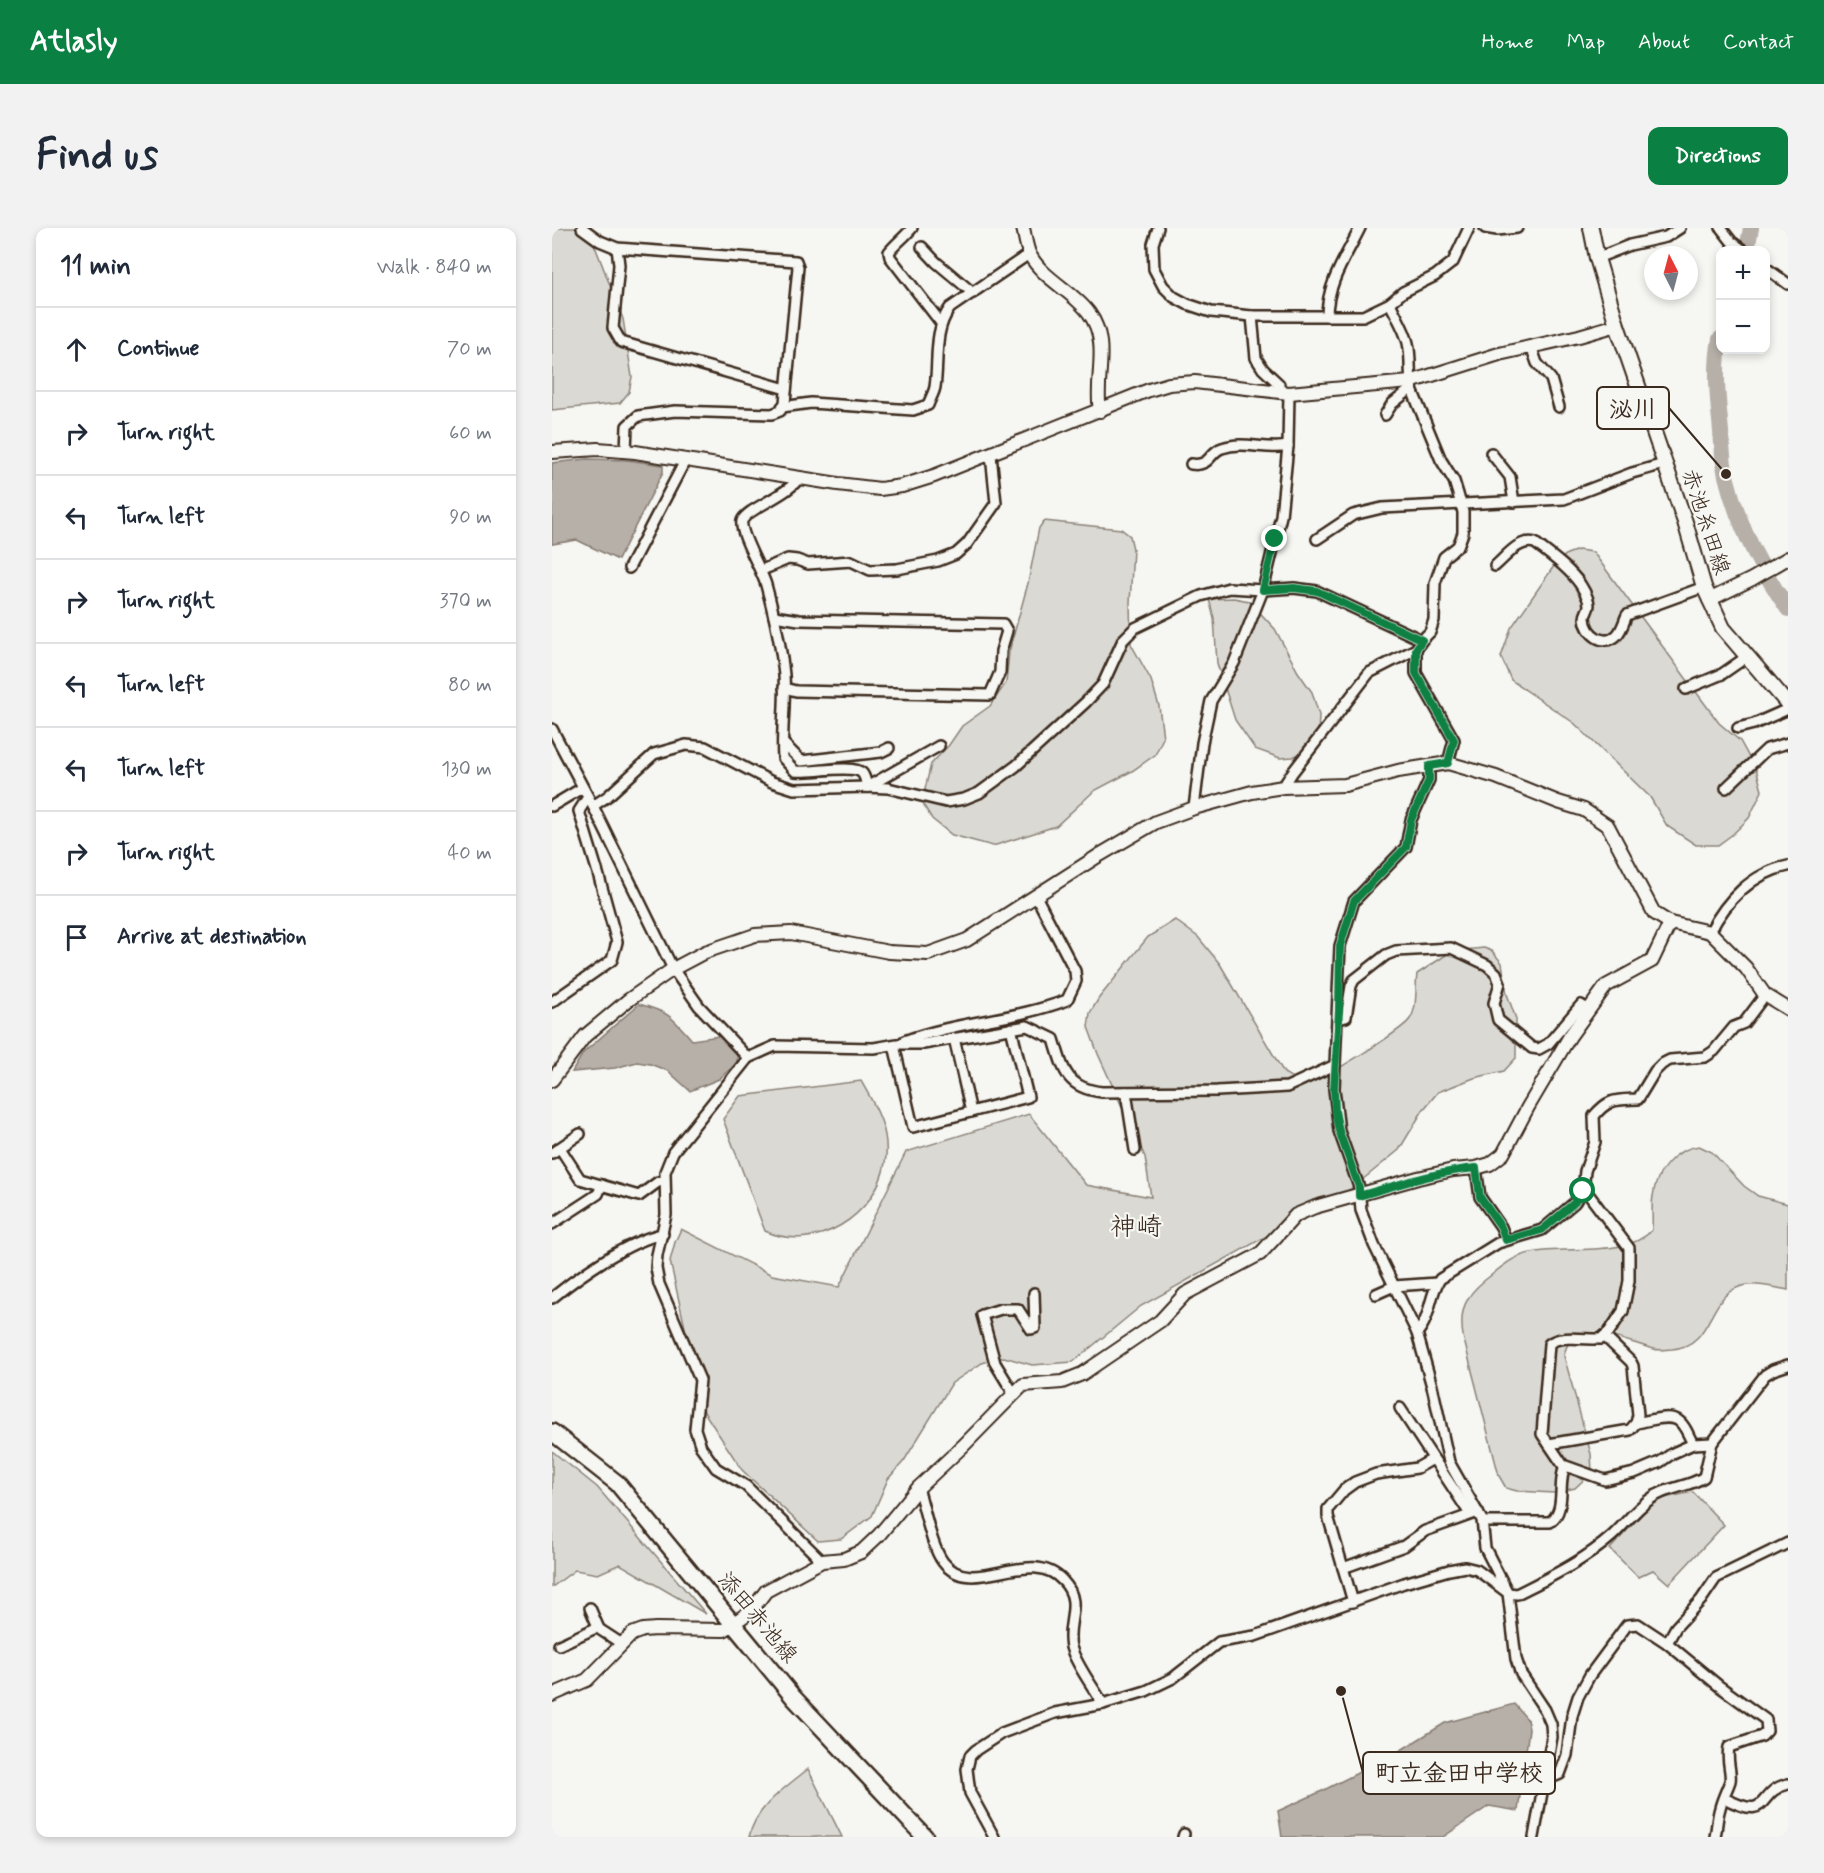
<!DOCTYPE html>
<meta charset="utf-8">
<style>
:root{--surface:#fff;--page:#f2f2f3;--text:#1f2937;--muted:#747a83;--line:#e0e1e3;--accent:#0b8043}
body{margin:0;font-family:Mynerve,"Klee One",sans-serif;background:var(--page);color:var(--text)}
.controls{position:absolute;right:18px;top:18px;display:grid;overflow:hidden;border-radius:12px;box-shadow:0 3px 9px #0003}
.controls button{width:54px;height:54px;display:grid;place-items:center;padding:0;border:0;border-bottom:2px solid var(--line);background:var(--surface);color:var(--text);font:30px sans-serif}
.compass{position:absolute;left:1092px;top:18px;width:54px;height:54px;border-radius:50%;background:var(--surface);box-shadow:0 3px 9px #0003;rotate:354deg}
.stop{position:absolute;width:18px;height:18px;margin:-14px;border:4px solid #0b8043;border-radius:50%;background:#fff}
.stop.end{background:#0b8043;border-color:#fff;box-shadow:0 2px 6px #0008}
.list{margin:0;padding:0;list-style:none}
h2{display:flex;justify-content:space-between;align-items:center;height:78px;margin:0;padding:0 24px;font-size:26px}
h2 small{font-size:20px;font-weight:400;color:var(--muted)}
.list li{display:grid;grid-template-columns:39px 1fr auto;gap:18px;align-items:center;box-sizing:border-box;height:84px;padding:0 24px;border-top:2px solid var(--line)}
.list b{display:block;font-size:22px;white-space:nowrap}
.list em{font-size:20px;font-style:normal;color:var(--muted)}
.icon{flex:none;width:33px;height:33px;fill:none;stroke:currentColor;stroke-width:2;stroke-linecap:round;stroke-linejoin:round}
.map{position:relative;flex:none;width:1236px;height:1609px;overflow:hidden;border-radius:12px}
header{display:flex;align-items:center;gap:36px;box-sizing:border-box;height:84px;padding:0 30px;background:var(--accent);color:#fff}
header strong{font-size:28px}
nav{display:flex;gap:33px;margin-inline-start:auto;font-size:21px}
.intro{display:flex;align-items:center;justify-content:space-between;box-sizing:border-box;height:144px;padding:0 36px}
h1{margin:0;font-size:42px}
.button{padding:15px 27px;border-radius:12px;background:var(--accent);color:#fff;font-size:21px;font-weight:700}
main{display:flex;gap:36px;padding:0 36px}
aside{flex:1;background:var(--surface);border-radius:12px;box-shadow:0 3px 9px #0003}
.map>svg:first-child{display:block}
</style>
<header>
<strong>Atlasly</strong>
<nav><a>Home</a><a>Map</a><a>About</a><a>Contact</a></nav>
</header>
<div class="intro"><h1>Find us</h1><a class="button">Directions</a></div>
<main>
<aside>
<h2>11 min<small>Walk · 840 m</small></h2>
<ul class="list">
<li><svg class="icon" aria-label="ahead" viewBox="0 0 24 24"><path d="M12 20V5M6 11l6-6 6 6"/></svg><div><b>Continue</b></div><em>70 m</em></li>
<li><svg class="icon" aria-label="right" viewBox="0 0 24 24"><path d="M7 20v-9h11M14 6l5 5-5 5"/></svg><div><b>Turn right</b></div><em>60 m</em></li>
<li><svg class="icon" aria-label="left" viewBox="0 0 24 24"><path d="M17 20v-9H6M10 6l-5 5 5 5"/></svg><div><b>Turn left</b></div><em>90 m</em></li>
<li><svg class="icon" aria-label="right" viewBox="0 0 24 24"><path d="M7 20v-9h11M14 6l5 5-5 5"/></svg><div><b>Turn right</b></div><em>370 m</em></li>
<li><svg class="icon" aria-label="left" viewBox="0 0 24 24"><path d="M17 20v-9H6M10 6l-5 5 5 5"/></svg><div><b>Turn left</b></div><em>80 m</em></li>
<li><svg class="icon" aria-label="left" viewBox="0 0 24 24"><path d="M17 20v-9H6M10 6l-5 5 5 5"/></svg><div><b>Turn left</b></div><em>130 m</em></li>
<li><svg class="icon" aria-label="right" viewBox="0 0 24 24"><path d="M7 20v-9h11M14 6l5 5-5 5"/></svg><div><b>Turn right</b></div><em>40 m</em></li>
<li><svg class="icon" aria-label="arrive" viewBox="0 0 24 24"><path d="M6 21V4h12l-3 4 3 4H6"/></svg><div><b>Arrive at destination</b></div></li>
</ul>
</aside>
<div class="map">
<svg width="1236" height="1609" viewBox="0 0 1236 1609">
<rect width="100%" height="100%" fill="#f6f6f2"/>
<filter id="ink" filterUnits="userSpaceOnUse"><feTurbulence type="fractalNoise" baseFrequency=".0167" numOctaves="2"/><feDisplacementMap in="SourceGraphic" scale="12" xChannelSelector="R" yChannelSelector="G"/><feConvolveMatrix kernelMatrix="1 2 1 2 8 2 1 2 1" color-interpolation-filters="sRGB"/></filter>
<g filter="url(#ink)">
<g fill="#dad9d3" stroke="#8a8278" stroke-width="1.5">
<path d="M0,0H36L71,91L80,149L77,164L68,175L0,182Z"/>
<path d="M492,293L569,301L578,308L581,321L578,375L579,416L599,452L607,478L611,510L603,527L580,543L542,563L504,598L441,618L400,607L380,591L372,578L373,561L379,536L397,517L410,498L438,478L454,455L457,424L476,355L487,300Z"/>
<path d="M1026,322L1041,324L1167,495L1188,513L1205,544L1210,563L1197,590L1181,606L1166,617H1144L1115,598L1098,569L1022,495L959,452L949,429L959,400L1004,335L1015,326Z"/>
<path d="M682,370L697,373L723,401L746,444L760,464L767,487L766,507L755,522L741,529L728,530L703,521L683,492L665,435L662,390L657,371Z"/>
<path d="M623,692L646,709L668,736L732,845C742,851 749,856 761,853C775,849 851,802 858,791C866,779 863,759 865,746L900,723L932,720L940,723L950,735L955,766L964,791V830L952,843L922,850L886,864L871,882L847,922L799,961L589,1078L521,1134L480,1137L452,1129L430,1135L400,1155L352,1233L336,1251L320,1288L289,1311L266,1313L190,1242L152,1184L118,1033L123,1014L129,1001L220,1047L287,1059L354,924L477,886L534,957L599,969L593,929L546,826L536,799L538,785L547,770L596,709Z"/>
<path d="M309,853C324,879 339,904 333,935C324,988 263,1026 213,1003L171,891L188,868Z"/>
<path d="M1147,918L1160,924L1192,958L1206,968L1236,976V1062C1223,1060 1208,1055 1195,1057C1153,1063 1165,1117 1120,1121C1114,1121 1108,1123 1102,1121C1077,1115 1018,1086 1012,1128L1039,1226L1040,1244L1023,1260L1002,1265L965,1263L954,1260L947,1248L911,1108C907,1083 913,1068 933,1052C945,1043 957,1031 971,1027C1009,1015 1073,1032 1100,1002C1101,990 1099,979 1101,968C1104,944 1122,921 1147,918Z"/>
<path d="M0,1223L45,1259L154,1386L68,1336L46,1346L23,1342L0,1359Z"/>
<path d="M1141,1264L1172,1297L1117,1356L1101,1342L1086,1349L1058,1321L1094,1282L1107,1271Z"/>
<path d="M256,1541L290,1609H197C204,1578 233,1560 256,1541Z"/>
</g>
<g fill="#b6b0a9" stroke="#857a71" stroke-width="1.5">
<path d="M35,231L75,232L111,237V244L66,332L25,312L0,316V235Z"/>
<path d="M87,776C119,785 119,788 140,812L167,808L185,827V835L167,851L138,863L116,843L98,836L85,834L63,840L20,844L31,825Z"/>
<path d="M962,1476L975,1491L977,1501L966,1583L937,1578L891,1609H730L726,1583L770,1563L841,1527L893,1495Z"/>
</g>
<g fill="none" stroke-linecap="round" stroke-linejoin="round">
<g stroke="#b6b0a9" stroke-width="16">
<path d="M1193,22L1196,16L1199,0"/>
<path d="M1168,111C1163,139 1165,165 1168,193C1170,211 1170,230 1174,248C1186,297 1208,340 1236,381"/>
</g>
<g stroke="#3b2a1e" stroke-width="14">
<g id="minor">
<path d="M30,0L48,13L65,20L244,33L246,39L233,175L228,183L220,186L123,183L86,188L75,198L74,223"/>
<path d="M360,0C353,9 344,15 337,24L338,29L389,95"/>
<path d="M606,0L601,16L602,41L611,58L622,69L635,76L659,84L700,88H811L838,75L851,64L883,48L901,34L917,0"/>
<path d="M933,0L945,2L965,0"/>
<path d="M1169,0L1180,14L1191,22"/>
<path d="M370,19L384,34L421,65"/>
<path d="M65,20L67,37L61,100L69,114L234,161"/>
<path d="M1045,30L1078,17L1114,9L1128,0"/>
<path d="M1214,40L1236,56"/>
<path d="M700,88L704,130L711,141L727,156V165"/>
<path d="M775,88C775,55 794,29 808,0"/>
<path d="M979,118L985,135L999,151L1007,179"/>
<path d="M230,179L259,175L361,182L376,177C378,171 382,165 383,159C387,132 381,103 398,80L477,26"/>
<path d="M833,187L840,176L860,160"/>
<path d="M939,225L958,249L962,274"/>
<path d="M639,236C659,239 657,224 670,220C692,212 715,223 736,218"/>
<path d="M247,250C235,268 194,281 190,293C187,305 210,342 214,357C222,386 229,417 232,447C234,475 229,503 231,530L243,543C258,545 302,536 310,545C313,548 314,555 315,559"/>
<path d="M765,311L801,287L830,280L1012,271L1080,245L1112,236"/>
<path d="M943,338C954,329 967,310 983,315C998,327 1017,340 1028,356C1031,361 1037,370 1037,377C1037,382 1033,385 1033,390C1034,406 1052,420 1065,407C1070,402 1072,393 1075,387L1152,359"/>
<path d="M77,340L134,231"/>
<path d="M210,342L236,331L245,332L256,336L299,333L318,342L345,341L386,333L404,326L415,316L444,275L439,227"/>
<path d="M222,388L247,392L451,396L455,403L449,423L448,444L438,467L244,463L232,460"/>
<path d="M864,421V445L902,512L896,535"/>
<path d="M1134,461L1170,446L1196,428"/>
<path d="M1186,500L1202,496L1236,481"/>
<path d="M0,501L41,578L121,741L147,778L196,830"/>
<path d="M231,515L249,533L329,524L337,520"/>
<path d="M877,538V552L859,592L854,619L802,673L788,718L782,861L787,903L807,959L809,982L822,1017L865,1105L881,1162L897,1234L930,1292L933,1320L956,1365L964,1431L969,1446L993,1482L999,1496L1000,1509L982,1609"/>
<path d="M315,559L387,518"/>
<path d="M731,559L740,545L817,445L864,421L870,412L878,404L882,392L883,355L892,329L906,318L911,305V284L906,266L902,253L889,232L861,164C856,149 860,132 856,115C853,102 844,88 838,75"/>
<path d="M1174,560L1215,521L1236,515"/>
<path d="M0,578L30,560"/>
<path d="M41,578L56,568L102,526L134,517L153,519L220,554L242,561L315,559L336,560L394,574L412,571L427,565L464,538L534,474L551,456L571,412L583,400L649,368L677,360L711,362L742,360L765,363L870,412"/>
<path d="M642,580L650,515L659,473L682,435L711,362L729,288L736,218L737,165"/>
<path d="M1158,704C1174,673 1200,645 1236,638"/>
<path d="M0,774L60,732L65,714L46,645L27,583L36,569"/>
<path d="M786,791L794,789L799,758L802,752L834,727L844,723L899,720L935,737L944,745L948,755L942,775L946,792L980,820L987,821L996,816L1029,777L1037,782"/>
<path d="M402,810L419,884"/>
<path d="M352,813C405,793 463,792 515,772L524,753L523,743L484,668"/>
<path d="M342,817L361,899L476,869L459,800"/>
<path d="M574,864L583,922"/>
<path d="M8,920L28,951L87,968L106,954L112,953"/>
<path d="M0,925L28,906"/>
<path d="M924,940L928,969L949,999L954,1012"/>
<path d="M1031,963L1037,967L1077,1020V1053L1071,1083L1057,1104L1049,1111C1035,1112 1008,1106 997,1116L990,1206L1011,1237L1053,1252L1082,1245L1108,1234L1121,1225L1141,1216L1160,1215"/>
<path d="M0,996L46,966L50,957"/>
<path d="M824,1066L842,1058L885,1055"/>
<path d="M0,1070C27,1048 77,1012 111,1006"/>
<path d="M865,1105C879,1090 877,1067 888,1051L946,1015L990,1002L1022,975L1031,963L1033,943L1043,914L1042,888C1057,870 1064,872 1086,871L1103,843L1110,836L1118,832L1153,829L1162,823L1182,799L1192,795L1213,767"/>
<path d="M462,1166L443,1135L430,1087L449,1081H466L479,1101L483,1100L482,1065"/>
<path d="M848,1180L918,1286"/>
<path d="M1084,1195C1096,1193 1119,1185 1128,1194C1134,1199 1137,1209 1141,1216"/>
<path d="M997,1216L1078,1202L1084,1195L1086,1187L1081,1138L1079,1134L1052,1108"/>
<path d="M366,1260C373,1281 379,1318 391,1334C420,1372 478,1316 511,1353C532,1375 513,1395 519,1419C524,1437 542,1460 551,1476"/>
<path d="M931,1294H998C1015,1282 1005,1255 1013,1238"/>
<path d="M270,1333L194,1258L164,1240L149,1219L143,1201L148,1152L107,1056L104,1040L105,1027L114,987L113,944L121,924L196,830L223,818L322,820L345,816H371L475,798L502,811C511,841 514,860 550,864L665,863L735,859L783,837"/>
<path d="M791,1340L852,1318L873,1303L926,1284"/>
<path d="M801,1374L776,1288V1281L792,1262L803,1254L824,1246L865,1240L881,1231"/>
<path d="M38,1380L47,1401L70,1416"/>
<path d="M1115,1415L1124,1399L1149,1372L1164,1350L1236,1315"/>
<path d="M7,1417L46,1399"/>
<path d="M994,1548L1001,1549L1008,1546L1015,1527L1020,1488L1026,1469L1038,1447L1075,1397L1086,1396L1115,1415L1167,1458L1214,1492L1215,1503L1210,1508L1177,1519C1174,1533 1180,1544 1178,1553C1175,1562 1170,1571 1168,1580C1165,1589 1165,1599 1163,1609"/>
<path d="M1172,1570C1221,1595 1202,1564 1236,1556"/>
<path d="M442,1609L418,1565L415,1541L418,1528L424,1522L450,1505L503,1485L551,1476L594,1463L621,1450L667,1414L703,1408L852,1355L897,1342L913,1339L925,1342L956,1365L965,1366C998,1349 1032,1333 1060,1308C1073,1296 1083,1282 1097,1272C1113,1259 1135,1260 1152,1249L1160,1215L1213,1147L1221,1142L1236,1137"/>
<path d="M631,1609L632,1606"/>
</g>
</g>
<g stroke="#3b2a1e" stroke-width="16">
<g id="tertiary">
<path d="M471,0C473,8 474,19 478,27C491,51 521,63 537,85C559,115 542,150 548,183"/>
<path d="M0,224L46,221L83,224L286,256L328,261L350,258L382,248L597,162L617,156L643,154L737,165L858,154L947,126L1027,108L1065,97"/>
<path d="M1157,372L1200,351L1236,330"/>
<path d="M0,852L33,808L75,773L121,741L153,724L203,707L239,705L337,724L376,726L415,712L546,628L604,594L642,580L700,564L731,559L793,557L846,543L896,535L944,549L1006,574L1032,582L1056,598L1102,685L1118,695L1158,704L1194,740L1213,767L1236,781"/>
<path d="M0,1467L35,1452L80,1406L91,1402L104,1401L172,1402L199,1383L214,1363L270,1333L292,1331L309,1324L327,1307L366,1260L411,1218L471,1157L510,1154L530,1146L608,1093L633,1066L708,1026L744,987L763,979L866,950L901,942L924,940L938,936L951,926L976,879L1018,808L1054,758L1100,733L1118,695"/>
</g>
</g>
<g stroke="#3b2a1e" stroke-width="18">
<path id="secondary" d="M1039,0L1045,30L1065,97L1133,294L1152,359L1171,400L1236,476"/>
</g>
<g stroke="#3b2a1e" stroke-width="20">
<path id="primary" d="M0,1204L65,1255L242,1470L373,1609"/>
</g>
<use href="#minor" stroke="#f6f6f2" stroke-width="9"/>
<use href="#tertiary" stroke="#f6f6f2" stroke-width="12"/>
<use href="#secondary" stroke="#f6f6f2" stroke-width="14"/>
<use href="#primary" stroke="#f6f6f2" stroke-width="15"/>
</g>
</g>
<g fill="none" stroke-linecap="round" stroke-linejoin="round" filter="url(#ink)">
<path stroke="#0b8043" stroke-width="8" d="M723,311L711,362L742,360L765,363L870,412L864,421V445L902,512L896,535L877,538V552L859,592L854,619L802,673L788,718L787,783L782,861L783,883L787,903L807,959V968C846,957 883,944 924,940L928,969L949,999L954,1012L990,1002L1022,975L1031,963"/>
</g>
<g text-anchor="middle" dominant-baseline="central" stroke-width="4.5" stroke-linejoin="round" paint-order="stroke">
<g font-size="22" fill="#3b2a1e" stroke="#f6f6f2">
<text transform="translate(1153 294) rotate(72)">赤池糸田線</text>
<text transform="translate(205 1390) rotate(50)">添田赤池線</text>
</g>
<g font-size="26" fill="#3b2a1e" stroke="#f6f6f2">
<text x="584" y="1000">神崎</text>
</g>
</g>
<path fill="none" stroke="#3b2a1e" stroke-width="2" d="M1174 246L1117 180M789 1463L811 1545"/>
<g fill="#3b2a1e" stroke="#f6f6f2" stroke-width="2">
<circle cx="1174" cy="246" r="6"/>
<circle cx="789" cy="1463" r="6"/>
</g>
<g fill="#f6f6f2" stroke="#3b2a1e" stroke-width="2">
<rect x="1045" y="159" width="72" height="42" rx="6"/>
<rect x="811" y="1524" width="192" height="42" rx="6"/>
</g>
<g font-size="24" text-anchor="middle" font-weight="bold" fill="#3b2a1e">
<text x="1081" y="189">泌川</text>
<text x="907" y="1553">町立金田中学校</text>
</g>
</svg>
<div class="controls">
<button>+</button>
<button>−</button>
</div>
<svg class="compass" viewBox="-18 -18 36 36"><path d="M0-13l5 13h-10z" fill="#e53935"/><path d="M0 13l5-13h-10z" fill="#747a83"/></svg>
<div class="stop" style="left:1031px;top:963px"></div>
<div class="stop end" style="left:723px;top:311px"></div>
</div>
</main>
